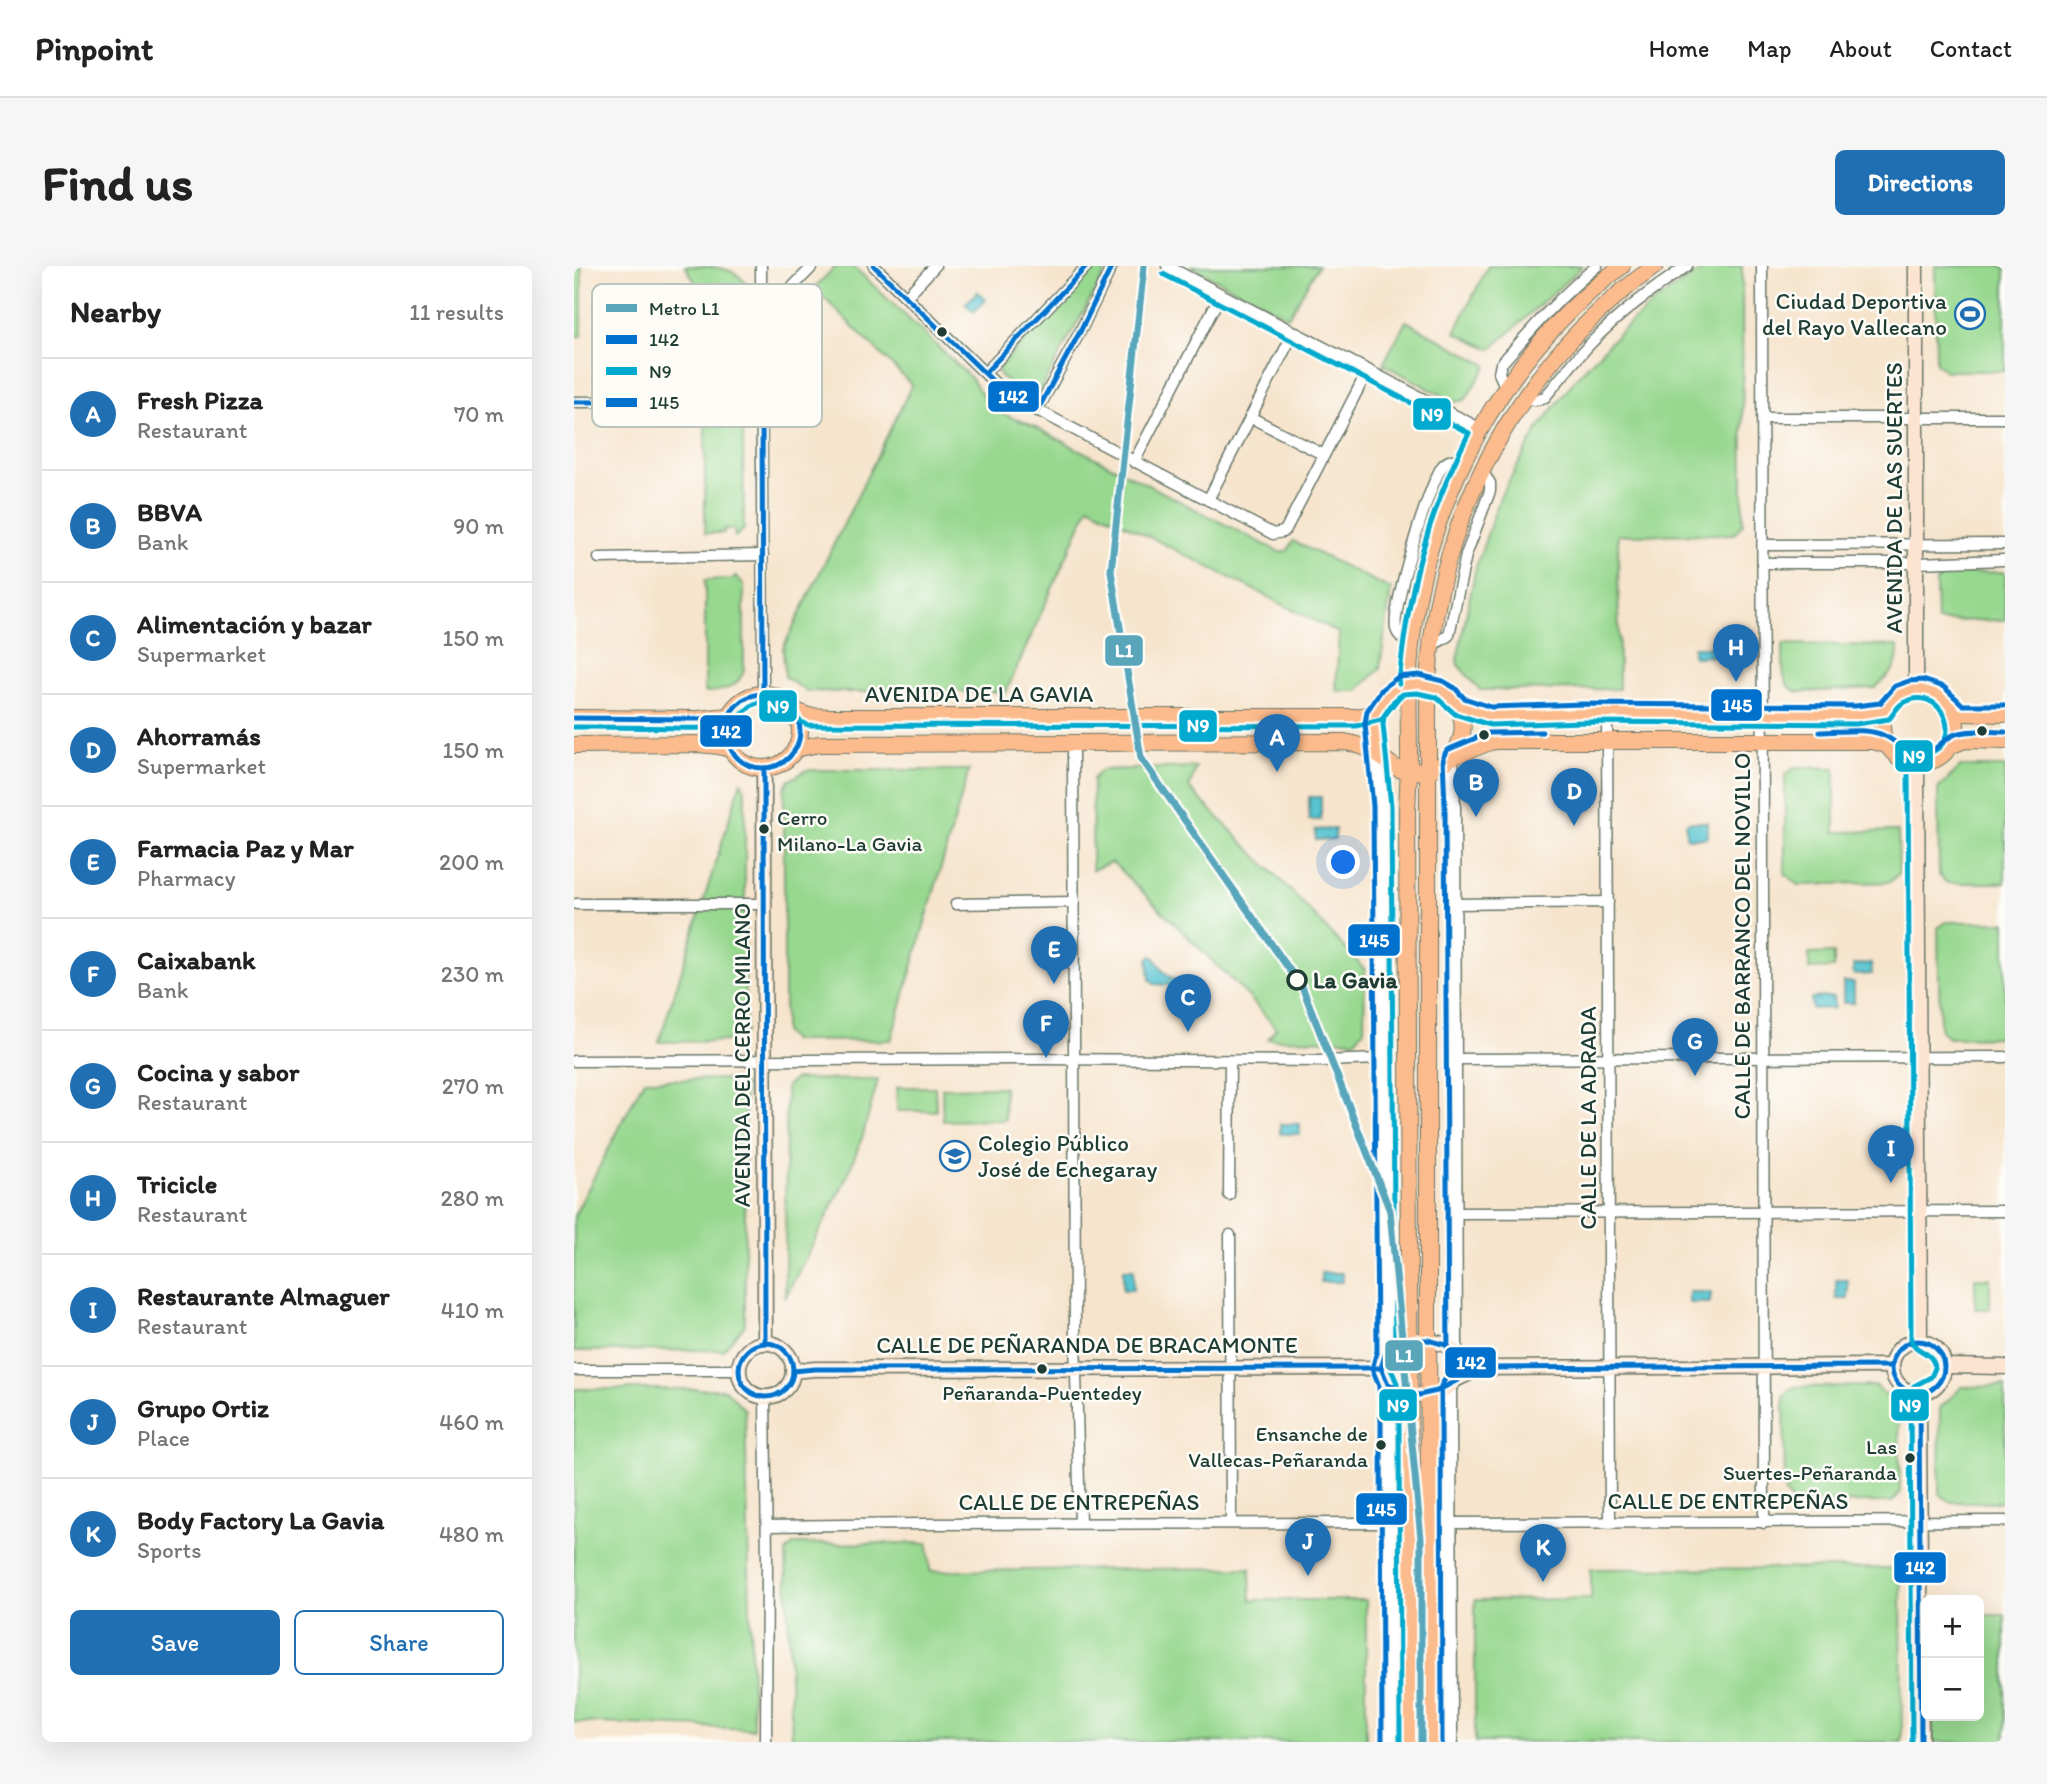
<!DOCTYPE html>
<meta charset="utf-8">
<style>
:root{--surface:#fff;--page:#f6f6f6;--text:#222;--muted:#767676;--line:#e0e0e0;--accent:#1f6fb2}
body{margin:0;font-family:Itim,sans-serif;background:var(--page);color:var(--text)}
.controls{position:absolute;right:21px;bottom:21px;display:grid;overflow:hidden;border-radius:10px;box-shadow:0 7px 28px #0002}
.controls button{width:63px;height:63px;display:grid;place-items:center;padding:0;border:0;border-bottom:2px solid var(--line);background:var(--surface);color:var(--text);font:35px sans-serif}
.you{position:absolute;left:770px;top:597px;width:24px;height:24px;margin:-18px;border:5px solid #fff;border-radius:50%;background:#1a73e8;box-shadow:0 0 0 10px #1a73e833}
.badge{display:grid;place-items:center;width:46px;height:46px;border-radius:50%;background:var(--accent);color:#fff;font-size:23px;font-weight:700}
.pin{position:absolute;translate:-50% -58px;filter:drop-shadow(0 2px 4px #0008)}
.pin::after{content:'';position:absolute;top:37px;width:24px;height:21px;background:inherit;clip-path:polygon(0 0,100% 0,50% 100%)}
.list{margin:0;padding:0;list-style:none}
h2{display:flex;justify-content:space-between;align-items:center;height:91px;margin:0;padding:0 28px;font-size:30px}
h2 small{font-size:23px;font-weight:400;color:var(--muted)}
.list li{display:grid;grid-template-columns:46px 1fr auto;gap:21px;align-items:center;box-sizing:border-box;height:112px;padding:0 28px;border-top:2px solid var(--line)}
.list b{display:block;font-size:26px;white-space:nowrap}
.list p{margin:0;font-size:23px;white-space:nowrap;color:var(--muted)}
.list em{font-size:23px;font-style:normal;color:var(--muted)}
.actions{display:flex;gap:14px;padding:21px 28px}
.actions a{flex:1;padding:16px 0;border:2px solid var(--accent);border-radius:10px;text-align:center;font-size:24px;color:var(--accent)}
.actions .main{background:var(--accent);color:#fff}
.map{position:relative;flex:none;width:1431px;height:1476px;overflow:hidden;border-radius:10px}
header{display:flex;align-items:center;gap:42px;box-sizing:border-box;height:98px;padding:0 35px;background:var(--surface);border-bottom:2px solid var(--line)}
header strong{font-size:33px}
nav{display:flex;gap:38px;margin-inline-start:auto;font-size:24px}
.intro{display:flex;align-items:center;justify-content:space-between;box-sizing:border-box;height:168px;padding:0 42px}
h1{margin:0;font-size:49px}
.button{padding:18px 32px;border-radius:10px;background:var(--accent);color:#fff;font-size:24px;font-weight:700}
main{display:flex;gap:42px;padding:0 42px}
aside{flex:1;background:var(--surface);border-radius:10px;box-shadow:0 7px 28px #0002}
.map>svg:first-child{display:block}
</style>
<header>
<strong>Pinpoint</strong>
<nav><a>Home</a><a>Map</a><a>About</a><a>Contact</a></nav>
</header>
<div class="intro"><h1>Find us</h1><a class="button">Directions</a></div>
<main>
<aside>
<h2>Nearby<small>11 results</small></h2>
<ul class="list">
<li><span class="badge">A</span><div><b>Fresh Pizza</b><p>Restaurant</p></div><em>70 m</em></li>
<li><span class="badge">B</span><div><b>BBVA</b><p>Bank</p></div><em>90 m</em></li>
<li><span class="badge">C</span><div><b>Alimentación y bazar</b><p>Supermarket</p></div><em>150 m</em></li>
<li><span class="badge">D</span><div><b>Ahorramás</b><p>Supermarket</p></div><em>150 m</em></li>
<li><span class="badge">E</span><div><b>Farmacia Paz y Mar</b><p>Pharmacy</p></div><em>200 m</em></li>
<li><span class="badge">F</span><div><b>Caixabank</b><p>Bank</p></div><em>230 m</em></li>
<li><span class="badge">G</span><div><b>Cocina y sabor</b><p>Restaurant</p></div><em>270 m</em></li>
<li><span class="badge">H</span><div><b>Tricicle</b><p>Restaurant</p></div><em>280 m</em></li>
<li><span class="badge">I</span><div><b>Restaurante Almaguer</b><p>Restaurant</p></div><em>410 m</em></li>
<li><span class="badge">J</span><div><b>Grupo Ortiz</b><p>Place</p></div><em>460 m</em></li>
<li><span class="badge">K</span><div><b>Body Factory La Gavia</b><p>Sports</p></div><em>480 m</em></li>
</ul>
<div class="actions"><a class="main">Save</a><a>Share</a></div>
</aside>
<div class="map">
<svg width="1431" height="1476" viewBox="0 0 1431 1476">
<rect width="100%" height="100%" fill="#fdfcf7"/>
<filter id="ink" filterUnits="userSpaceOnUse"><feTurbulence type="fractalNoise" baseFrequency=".0143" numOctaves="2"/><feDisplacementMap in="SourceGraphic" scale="14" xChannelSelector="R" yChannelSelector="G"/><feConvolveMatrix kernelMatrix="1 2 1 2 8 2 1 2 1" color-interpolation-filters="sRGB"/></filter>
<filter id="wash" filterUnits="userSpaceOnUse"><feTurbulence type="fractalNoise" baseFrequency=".00686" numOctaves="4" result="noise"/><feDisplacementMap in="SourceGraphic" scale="28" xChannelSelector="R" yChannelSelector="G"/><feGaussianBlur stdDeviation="1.57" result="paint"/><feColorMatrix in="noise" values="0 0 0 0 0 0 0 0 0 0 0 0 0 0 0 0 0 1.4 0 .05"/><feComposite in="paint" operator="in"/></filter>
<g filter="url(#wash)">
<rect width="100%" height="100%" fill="#f6e4cc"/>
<g fill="#97d88f" stroke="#5b8a62" stroke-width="2">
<path d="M111,0C139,0 167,0 176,26L175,111L171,116L162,118L122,116L121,16Z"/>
<path d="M262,0H279L398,113C413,139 424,149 453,157L707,287L714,284L719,275L817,323L806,403L783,425H762L765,367L515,240L432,426H277L276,427L275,426L232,425L211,411L209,382L338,119L240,22Z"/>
<path d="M520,0H535L465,126L462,130H455L426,110L424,104L425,101Z"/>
<path d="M616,0H744L714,51Z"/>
<path d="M914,0H1009L917,83L881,66Z"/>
<path d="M1134,0H1168L1169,258L1160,268L1044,269L1045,423L906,424L884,399L883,394L902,301L926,231L964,163L1003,111L1044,68L1082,35Z"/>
<path d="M1361,0H1431V105H1371L1362,97Z"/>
<rect x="0" y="2" width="8" height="68"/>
<path d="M832,55L913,99L891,134L880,136L809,98Z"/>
<path d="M161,156L169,164L170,263L161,271L160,263H150V267H131V159H160Z"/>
<path d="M1431,306V354L1363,355L1362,316L1371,307Z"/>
<path d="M161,310L170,319V404C165,421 148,426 131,426V314L161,313Z"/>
<path d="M1209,378L1324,380C1324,405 1318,405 1301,422L1225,426C1204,421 1210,396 1209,378Z"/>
<path d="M622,501L615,522L721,629L791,704L790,764L781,774L694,773L702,762L675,731L538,596L518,604L519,513L527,504Z"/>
<path d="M1221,501L1261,502V566L1324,565L1325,607L1316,616L1225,619L1211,608V509Z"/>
<path d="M1386,501H1431V617H1373L1365,609L1364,523Z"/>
<path d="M233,504H395L317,774L218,775L210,766V523L214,515Z"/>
<path d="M167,516L171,524V766L163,775L85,776Z"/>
<path d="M1372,656H1431V771L1374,772L1366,763L1364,662Z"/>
<path d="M1260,687V702L1235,703V688Z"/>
<path d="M164,813L171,820V1059L149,1084L0,1085V950L70,814Z"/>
<path d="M221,813L304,814L289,869L273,911L211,1032L212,821Z"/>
<path d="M323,821H361L362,845H323Z"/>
<path d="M430,821L431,854L369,855L368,822Z"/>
<rect x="1401" y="1012" width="15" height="31"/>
<path d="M1302,1120L1325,1142L1326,1227L1318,1236L1220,1237L1211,1228L1210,1129L1220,1121Z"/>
<path d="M1431,1120V1236H1375L1365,1227L1366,1142L1388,1121Z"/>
<path d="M0,1123H151L171,1144L179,1463L0,1456Z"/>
<path d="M354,1277L356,1305L676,1302L677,1334H792V1476H218L212,1286L220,1278Z"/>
<path d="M1327,1302L1328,1476H901V1334L1017,1333V1303Z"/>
<path d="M1405,1349H1431V1476H1359V1450H1405Z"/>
</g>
<g fill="#59c5d1" stroke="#3c8182" stroke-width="2">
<path d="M404,26L412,34L400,46L391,38Z"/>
<path d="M1119,381H1142V390L1119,391Z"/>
<rect x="735" y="531" width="12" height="23"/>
<path d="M1114,556H1133L1134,570L1133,572H1114L1112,570V558Z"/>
<path d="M761,563V573L742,574L741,564Z"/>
<path d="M577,690L580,691L589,705L603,716V720L598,721L594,719L580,718L576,714L574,693Z"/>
<path d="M1297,697L1298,708L1280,709L1279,699Z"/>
<rect x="1269" y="716" width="11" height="21"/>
<path d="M1259,731L1260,742L1238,743L1237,732Z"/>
<rect x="706" y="858" width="20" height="10"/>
<path d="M549,1003H560L559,1024H549Z"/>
<rect x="747" y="1007" width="21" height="9"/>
<rect x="1262" y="1014" width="12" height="19"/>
<path d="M1115,1026H1137L1136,1037H1115Z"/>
</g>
</g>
<g filter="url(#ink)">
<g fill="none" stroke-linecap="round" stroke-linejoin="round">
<g stroke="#6a7769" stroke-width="13">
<g id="minor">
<path d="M187,0L189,427"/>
<path d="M300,0L426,122L446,135L699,268L709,266L712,263L794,104"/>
<path d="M593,0L907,163"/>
<path d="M1188,0L1190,1257"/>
<path d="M332,31L361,0"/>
<path d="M190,56L201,39L239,0"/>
<path d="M411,107L513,0"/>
<path d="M932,123L925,107L927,98C957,64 987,29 1023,0"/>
<path d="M948,133L962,134L971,131C986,113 1000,95 1016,78C1044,48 1079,23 1113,0"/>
<path d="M0,136L188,135"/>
<path d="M463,145L507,64L538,0"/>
<path d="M676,151L750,189"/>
<path d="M1189,152H1431"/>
<path d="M560,196L647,28"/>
<path d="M634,234L720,66"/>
<path d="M1189,279L1431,278"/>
<path d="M25,292L189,289"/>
<path d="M1189,297H1343L1431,294"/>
<path d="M837,378C831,375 824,371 822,363C817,344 856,212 870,198C875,193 884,193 891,192"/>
<path d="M857,380L871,372L875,369L892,289L916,225V217L907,204"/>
<path d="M1033,448L1036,1257"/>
<path d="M499,478L501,1070L506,1257"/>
<path d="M2,638H190"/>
<path d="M382,638L500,636"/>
<path d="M879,638L1034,636"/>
<path d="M881,793L1431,791"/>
<path d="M0,795L468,793L746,795L809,793"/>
<path d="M655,929L656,795"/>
<path d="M882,947L1431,945"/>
<path d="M656,969L657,1257"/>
<path d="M0,1104H164"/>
<path d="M191,1130L193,1294L192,1476"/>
<path d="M877,1257L1431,1255"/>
<path d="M193,1260L347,1258L817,1257"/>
</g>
</g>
<g stroke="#6a7769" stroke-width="15">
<g id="tertiary">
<path d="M804,488L808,540V724L812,1086"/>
<path d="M878,491L880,541L882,1088"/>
<path d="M814,1118L817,1257V1476"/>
<path d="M876,1120L877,1476"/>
</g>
</g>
<g stroke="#6a7769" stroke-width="17">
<g id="secondary">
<path d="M1342,0V423"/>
<path d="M1343,498L1346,1074"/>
<path d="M190,502L191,1077"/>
<circle cx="1344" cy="1101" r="26"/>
<circle cx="192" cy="1104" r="27"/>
<path d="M882,1088C883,1096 884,1104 882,1111C877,1126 849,1131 836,1128C829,1127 821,1122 814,1118L807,1102L812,1086L836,1074H854L872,1079L882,1088L906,1102"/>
<path d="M1371,1100L1431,1101"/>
<path d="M219,1105L241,1103L807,1102"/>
<path d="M881,1114L906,1102L1317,1100"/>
<path d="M1345,1127L1347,1476"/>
</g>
</g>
<g stroke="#6a7769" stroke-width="18">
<g id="primary">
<circle cx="1345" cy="460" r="37"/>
<circle cx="189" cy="465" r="37"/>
<path d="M885,440L916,450L1009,447L1282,449L1311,445"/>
<path d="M1379,443L1389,447L1431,448"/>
<path d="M220,444L234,450L256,451H782L802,447"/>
<path d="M0,452L124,453L154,450"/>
<path d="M0,479L124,478L145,480L156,483"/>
<path d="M1378,479L1391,474L1431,475"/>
<path d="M221,483L245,478L771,476C782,478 792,481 801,487C814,494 817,503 833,505C851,507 871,502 881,486C911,438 845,392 811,433C805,440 801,447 800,456C799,467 802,478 804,488"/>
<path d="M878,491L916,476L922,475H1299L1313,479"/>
<path d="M837,1476L833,545C834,525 835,506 835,486C835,451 833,415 837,380C852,234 929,88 1048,0"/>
<path d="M857,1476L854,1074V419C861,253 945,96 1081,0"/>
</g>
</g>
<use href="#minor" stroke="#fff" stroke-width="10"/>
<use href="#tertiary" stroke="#fff" stroke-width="12"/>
<use href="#secondary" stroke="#fde4d1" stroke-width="14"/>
<use href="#primary" stroke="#fbbb8c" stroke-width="16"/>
<g stroke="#fdfcf7" stroke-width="10">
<g id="bus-1">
<path d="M300,0L426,122L463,145L507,64L538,0"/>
<path d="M411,107L513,0"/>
<path d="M0,136L188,135L189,427"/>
<circle cx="189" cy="465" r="37"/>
<path d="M0,452L124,453L154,450"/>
<path d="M190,502L191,1077"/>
<path d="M836,1074H854L872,1079L882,1088L906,1102L863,1125L845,1129L832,1127L814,1118L807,1102L812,1086Z"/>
<circle cx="1344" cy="1101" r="26"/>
<circle cx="192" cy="1104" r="27"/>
<path d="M906,1102L1317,1100"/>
<path d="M219,1105L241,1103L807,1102"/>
<path d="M1345,1127L1347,1476"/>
</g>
</g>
<g stroke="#fdfcf7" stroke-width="10">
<g id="bus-2">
<path d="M589,8L895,167C853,248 833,327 825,418"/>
<path d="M0,461C34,461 68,461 103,462C117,462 143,464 156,458C170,453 172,435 192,436C208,438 219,454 234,459L782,460L807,454L825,431"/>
<path d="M826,1476L825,1155L823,1117L816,1101L821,1086L817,540L809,458L810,450L820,435L829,428L843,427L862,431L881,448L916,459L1009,456L1282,458L1315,453C1320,448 1323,440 1329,437C1365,417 1389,469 1360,485C1354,488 1345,488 1339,490L1334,498L1337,1074C1342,1088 1358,1083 1361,1102L1357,1111L1340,1120L1336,1126L1338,1476"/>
</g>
</g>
<g stroke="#fdfcf7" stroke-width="10">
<g id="bus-3">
<path d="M1246,466C1267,466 1292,461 1311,470C1323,475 1331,488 1344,489C1360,490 1368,472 1382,468C1397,463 1415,466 1431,466"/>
<path d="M808,1476L807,1155L805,1120L798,1103L803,1085L799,540L791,458L793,445L808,423L824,411L845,409L869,415L881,422L890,432L917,441L1009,438L1281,440L1306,437L1321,420L1335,415L1349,414L1370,421L1389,439H1431"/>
<path d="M868,1476L867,1120L873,1110L874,1099L871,541L869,491L873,484L914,467L968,466"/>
</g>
</g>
<use href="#bus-1" stroke="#0072ce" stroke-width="5"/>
<use href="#bus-2" stroke="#00a9ce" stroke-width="5"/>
<use href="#bus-3" stroke="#0072ce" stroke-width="5"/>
<g stroke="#fdfcf7" stroke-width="12">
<path id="metro-1" d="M570,0L537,305L567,492L729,723L816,945L847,1273V1476"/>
</g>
<use href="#metro-1" stroke="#59a6bb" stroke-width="7"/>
</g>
</g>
<defs>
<g id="stadium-ring" transform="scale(1.575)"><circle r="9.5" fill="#fdfcf7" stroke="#1f6fb2" stroke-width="1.5"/><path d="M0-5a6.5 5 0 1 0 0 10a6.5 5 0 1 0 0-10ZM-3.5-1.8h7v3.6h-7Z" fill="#1f6fb2"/></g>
<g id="school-ring" transform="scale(1.575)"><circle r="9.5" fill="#fdfcf7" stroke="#1f6fb2" stroke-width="1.5"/><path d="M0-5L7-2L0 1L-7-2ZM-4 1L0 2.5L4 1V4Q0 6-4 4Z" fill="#1f6fb2"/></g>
</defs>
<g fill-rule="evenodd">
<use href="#stadium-ring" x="1396" y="48"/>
<use href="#school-ring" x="381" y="890"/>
</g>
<g fill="#1f3d34" stroke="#fdfcf7" stroke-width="2.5">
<circle cx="368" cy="66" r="6"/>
<circle cx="1408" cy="465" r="6"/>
<circle cx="910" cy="469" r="6"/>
<circle cx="190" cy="563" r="6"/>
<circle cx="468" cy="1103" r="6"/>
<circle cx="807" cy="1179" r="6"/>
<circle cx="1336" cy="1192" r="6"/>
</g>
<circle fill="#fdfcf7" stroke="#1f3d34" stroke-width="3.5" cx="723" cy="714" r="9"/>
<g text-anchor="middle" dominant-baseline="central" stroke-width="5" stroke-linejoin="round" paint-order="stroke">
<g font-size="21" fill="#1f3d34" stroke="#fdfcf7" text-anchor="end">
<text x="203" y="551" text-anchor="start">Cerro<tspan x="203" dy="26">Milano-La Gavia</tspan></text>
<text x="468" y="1126" text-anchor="middle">Peñaranda-Puentedey</text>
<text x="794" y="1167">Ensanche de<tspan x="794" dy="26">Vallecas-Peñaranda</tspan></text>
<text x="1323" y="1180">Las<tspan x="1323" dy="26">Suertes-Peñaranda</tspan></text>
</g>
<g font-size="23" fill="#1f3d34" stroke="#fdfcf7" text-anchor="end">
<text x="1373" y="35">Ciudad Deportiva<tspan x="1373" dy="26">del Rayo Vallecano</tspan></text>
<text x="404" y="877" text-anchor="start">Colegio Público<tspan x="404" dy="26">José de Echegaray</tspan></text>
</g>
<g font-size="23" fill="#1f3d34" stroke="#fdfcf7">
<text transform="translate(1320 232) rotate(-90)">AVENIDA DE LAS SUERTES</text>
<text x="405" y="428">AVENIDA DE LA GAVIA</text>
<text transform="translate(1168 670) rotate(-90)">CALLE DE BARRANCO DEL NOVILLO</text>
<text transform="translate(168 789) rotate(-90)">AVENIDA DEL CERRO MILANO</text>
<text transform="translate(1014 852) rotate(-90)">CALLE DE LA ADRADA</text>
<text x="513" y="1079">CALLE DE PEÑARANDA DE BRACAMONTE</text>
<text x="1154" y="1235">CALLE DE ENTREPEÑAS</text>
<text x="505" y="1236">CALLE DE ENTREPEÑAS</text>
</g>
<g font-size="23" font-weight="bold" fill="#1f3d34" stroke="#fdfcf7" text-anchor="start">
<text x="739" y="714">La Gavia</text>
</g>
</g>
<rect x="18" y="18" width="230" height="143" rx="10" fill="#fdfcf7" stroke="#bac3bc" stroke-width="2"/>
<rect x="32" y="38" width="31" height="8" fill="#59a6bb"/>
<rect x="32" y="69" width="31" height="9" fill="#0072ce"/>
<rect x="32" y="101" width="31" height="8" fill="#00a9ce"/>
<rect x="32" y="132" width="31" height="9" fill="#0072ce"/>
<g font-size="19" fill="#1f3d34">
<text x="75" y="49">Metro L1</text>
<text x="75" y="80">142</text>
<text x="75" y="112">N9</text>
<text x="75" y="143">145</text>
</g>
<g stroke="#fdfcf7" stroke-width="2.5">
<rect x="413" y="114" width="53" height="33" rx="7" fill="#0072ce"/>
<rect x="838" y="131" width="40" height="34" rx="7" fill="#00a9ce"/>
<rect x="530" y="368" width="40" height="33" rx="7" fill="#59a6bb"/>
<rect x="1136" y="422" width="53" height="34" rx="7" fill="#0072ce"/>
<rect x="184" y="423" width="40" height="34" rx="7" fill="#00a9ce"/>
<rect x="604" y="443" width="40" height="34" rx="7" fill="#00a9ce"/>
<rect x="125" y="448" width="54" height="34" rx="7" fill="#0072ce"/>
<rect x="1320" y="473" width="40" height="34" rx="7" fill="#00a9ce"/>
<rect x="773" y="657" width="54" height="34" rx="7" fill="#0072ce"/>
<rect x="810" y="1073" width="40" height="33" rx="7" fill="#59a6bb"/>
<rect x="870" y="1080" width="53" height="33" rx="7" fill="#0072ce"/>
<rect x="1316" y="1122" width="40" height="34" rx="7" fill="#00a9ce"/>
<rect x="804" y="1122" width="40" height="34" rx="7" fill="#00a9ce"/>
<rect x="781" y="1226" width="53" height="34" rx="7" fill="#0072ce"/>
<rect x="1319" y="1285" width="54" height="33" rx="7" fill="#0072ce"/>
</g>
<g font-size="19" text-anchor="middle" font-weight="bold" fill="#fff">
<text x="439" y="137">142</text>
<text x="858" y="155">N9</text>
<text x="550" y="391">L1</text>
<text x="1163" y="446">145</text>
<text x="204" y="447">N9</text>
<text x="624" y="466">N9</text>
<text x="152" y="472">142</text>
<text x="1340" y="497">N9</text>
<text x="800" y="681">145</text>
<text x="830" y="1096">L1</text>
<text x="897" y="1103">142</text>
<text x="1336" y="1146">N9</text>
<text x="824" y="1146">N9</text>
<text x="807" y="1250">145</text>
<text x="1346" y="1308">142</text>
</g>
</svg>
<div class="controls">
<button>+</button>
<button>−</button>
</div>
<div class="you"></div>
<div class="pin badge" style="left:703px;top:506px">A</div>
<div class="pin badge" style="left:902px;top:551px">B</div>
<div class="pin badge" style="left:614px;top:766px">C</div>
<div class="pin badge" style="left:1000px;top:560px">D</div>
<div class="pin badge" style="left:480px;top:718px">E</div>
<div class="pin badge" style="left:472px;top:792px">F</div>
<div class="pin badge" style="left:1121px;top:810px">G</div>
<div class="pin badge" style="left:1162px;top:416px">H</div>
<div class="pin badge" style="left:1317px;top:917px">I</div>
<div class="pin badge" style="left:734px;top:1310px">J</div>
<div class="pin badge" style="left:969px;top:1316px">K</div>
</div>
</main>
